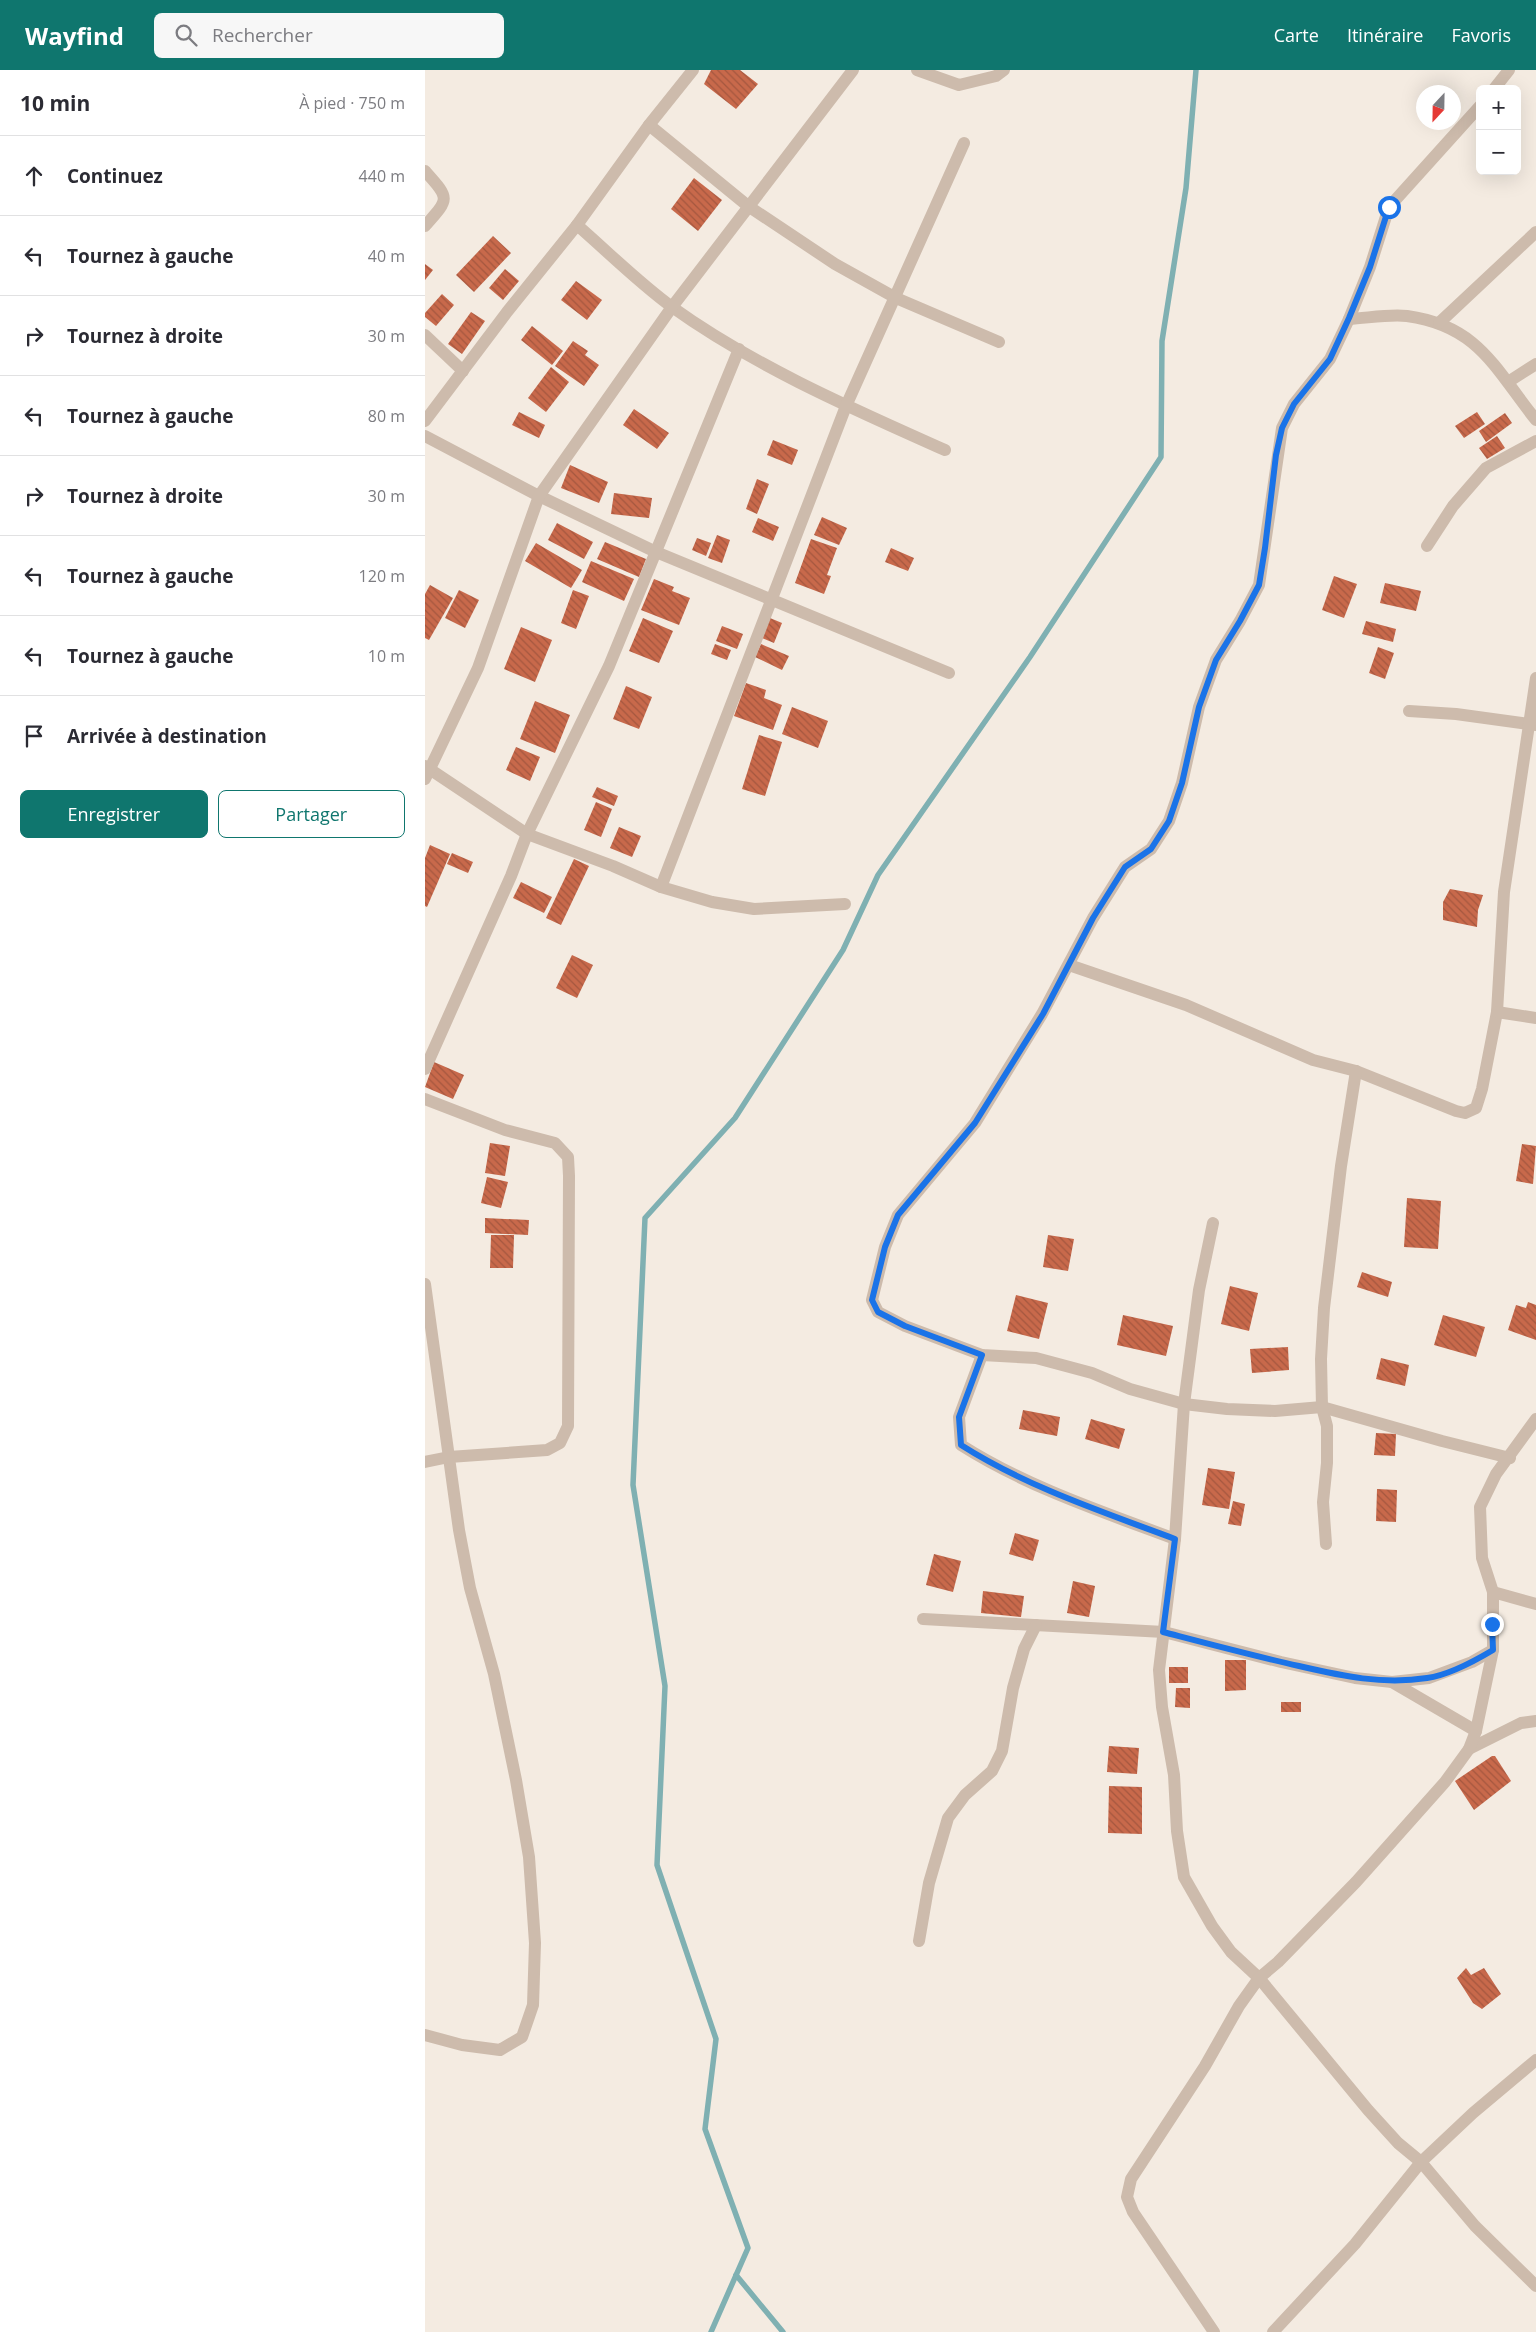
<!DOCTYPE html>
<html lang="fr">
<meta charset="utf-8">
<style>
:root{--surface:#fff;--page:#f7f7f7;--text:#2b2b33;--muted:#7c7c81;--line:#e1e1e2;--accent:#0f766e}
body{margin:0;font-family:"Open Sans",sans-serif;background:var(--page);color:var(--text)}
.controls{position:absolute;right:15px;top:15px;display:grid;overflow:hidden;border-radius:8px;box-shadow:0 5px 20px #0002}
.controls button{width:45px;height:45px;display:grid;place-items:center;padding:0;border:0;border-bottom:1px solid var(--line);background:var(--surface);color:var(--text);font:25px sans-serif}
.compass{position:absolute;left:991px;top:15px;width:45px;height:45px;border-radius:50%;background:var(--surface);box-shadow:0 5px 20px #0002;rotate:202deg}
.stop{position:absolute;width:15px;height:15px;margin:-11px;border:4px solid #1a73e8;border-radius:50%;background:#fff}
.stop.end{background:#1a73e8;border-color:#fff;box-shadow:0 1px 5px #0008}
.list{margin:0;padding:0;list-style:none}
h2{display:flex;justify-content:space-between;align-items:center;height:65px;margin:0;padding:0 20px;font-size:21px}
h2 small{font-size:16px;font-weight:400;color:var(--muted)}
.list li{display:grid;grid-template-columns:32px 1fr auto;gap:15px;align-items:center;box-sizing:border-box;height:80px;padding:0 20px;border-top:1px solid var(--line)}
.list b{display:block;font-size:19px;white-space:nowrap}
.list em{font-size:16px;font-style:normal;color:var(--muted)}
.actions{display:flex;gap:10px;padding:15px 20px}
.actions a{flex:1;padding:11px 0;border:1px solid var(--accent);border-radius:8px;text-align:center;font-size:18px;color:var(--accent)}
.actions .main{background:var(--accent);color:#fff}
.icon{flex:none;width:28px;height:28px;fill:none;stroke:currentColor;stroke-width:2;stroke-linecap:round;stroke-linejoin:round}
.map{position:relative;flex:none;width:1111px;height:2262px;overflow:hidden}
header{display:flex;align-items:center;gap:30px;box-sizing:border-box;height:70px;padding:0 25px;background:var(--accent);color:#fff}
header strong{font-size:24px}
nav{display:flex;gap:28px;margin-inline-start:auto;font-size:18px}
.search{width:350px;height:45px;background:var(--page);display:flex;align-items:center;gap:12px;box-sizing:border-box;padding:0 18px;border-radius:8px;color:var(--muted);font-size:19px}
main{display:flex}
aside{flex:1;background:var(--surface)}
.map>svg:first-child{display:block}
</style>
<header>
<strong>Wayfind</strong>
<div class="search"><svg class="icon" aria-label="search" viewBox="0 0 24 24"><circle cx="10" cy="10" r="6"/><path d="M15 15l6 6"/></svg>Rechercher</div>
<nav><a>Carte</a><a>Itinéraire</a><a>Favoris</a></nav>
</header>
<main>
<aside>
<h2>10 min<small>À pied · 750 m</small></h2>
<ul class="list">
<li><svg class="icon" aria-label="ahead" viewBox="0 0 24 24"><path d="M12 20V5M6 11l6-6 6 6"/></svg><div><b>Continuez</b></div><em>440 m</em></li>
<li><svg class="icon" aria-label="left" viewBox="0 0 24 24"><path d="M17 20v-9H6M10 6l-5 5 5 5"/></svg><div><b>Tournez à gauche</b></div><em>40 m</em></li>
<li><svg class="icon" aria-label="right" viewBox="0 0 24 24"><path d="M7 20v-9h11M14 6l5 5-5 5"/></svg><div><b>Tournez à droite</b></div><em>30 m</em></li>
<li><svg class="icon" aria-label="left" viewBox="0 0 24 24"><path d="M17 20v-9H6M10 6l-5 5 5 5"/></svg><div><b>Tournez à gauche</b></div><em>80 m</em></li>
<li><svg class="icon" aria-label="right" viewBox="0 0 24 24"><path d="M7 20v-9h11M14 6l5 5-5 5"/></svg><div><b>Tournez à droite</b></div><em>30 m</em></li>
<li><svg class="icon" aria-label="left" viewBox="0 0 24 24"><path d="M17 20v-9H6M10 6l-5 5 5 5"/></svg><div><b>Tournez à gauche</b></div><em>120 m</em></li>
<li><svg class="icon" aria-label="left" viewBox="0 0 24 24"><path d="M17 20v-9H6M10 6l-5 5 5 5"/></svg><div><b>Tournez à gauche</b></div><em>10 m</em></li>
<li><svg class="icon" aria-label="arrive" viewBox="0 0 24 24"><path d="M6 21V4h12l-3 4 3 4H6"/></svg><div><b>Arrivée à destination</b></div></li>
</ul>
<div class="actions"><a class="main">Enregistrer</a><a>Partager</a></div>
</aside>
<div class="map">
<svg width="1111" height="2262" viewBox="0 0 1111 2262">
<defs>
<pattern id="building-back-hatch" width="6" height="6" patternUnits="userSpaceOnUse" patternTransform="scale(1.25)"><rect width="6" height="6" fill="#c8694b"/><path d="M-1 5l2 2M0 0l6 6M5-1l2 2" fill="none" stroke="#a4573f"/></pattern>
</defs>
<rect width="100%" height="100%" fill="#f4ebe1"/>
<g fill="none" stroke-linecap="round" stroke-linejoin="round">
<g stroke="#7fb0b2" stroke-width="5.5">
<path d="M311,2205L358,2262"/>
<path d="M286,2262L323,2178L280,2059L291,1969L232,1795L240,1616L208,1415L220,1148L310,1048L418,880L453,805L605,587L736,387L737,271L761,118L771,0"/>
</g>
</g>
<g fill="url(#building-back-hatch)">
<path d="M286,0H315L333,14L311,39L279,14Z"/>
<path d="M269,108L297,130L273,161L246,139Z"/>
<path d="M68,166L86,183L49,222L31,205Z"/>
<path d="M0,194L8,200L0,210Z"/>
<path d="M80,199L94,211L78,230L64,218Z"/>
<path d="M151,211L177,230L162,250L136,230Z"/>
<path d="M17,224L29,235L11,256L0,247V243Z"/>
<path d="M46,242L60,251L37,284L23,274Z"/>
<path d="M107,256L138,281L127,295L96,270Z"/>
<path d="M148,271L163,281L160,285L174,295L159,316L130,296Z"/>
<path d="M126,297L144,312L121,342L103,328Z"/>
<path d="M209,339L244,363L232,379L198,355Z"/>
<path d="M94,342L120,355L114,368L87,355Z"/>
<path d="M1052,342L1060,354L1039,368L1030,356Z"/>
<path d="M1080,343L1087,353L1061,372L1054,361Z"/>
<path d="M1072,366L1080,378L1062,389L1054,378Z"/>
<path d="M348,370L373,380L367,395L342,385Z"/>
<path d="M145,395L183,412L174,433L136,418Z"/>
<path d="M332,409L344,414L332,444L321,439Z"/>
<path d="M189,423L227,428L224,448L186,444Z"/>
<path d="M397,447L422,458L414,475L389,465Z"/>
<path d="M333,448L354,457L348,471L327,462Z"/>
<path d="M132,453L168,472L159,489L123,470Z"/>
<path d="M292,465L305,470L297,493L283,488Z"/>
<path d="M272,468L286,473L281,486L267,480Z"/>
<path d="M386,469L412,478L402,505L406,506L399,524L370,513Z"/>
<path d="M180,472L221,489L214,507L172,489Z"/>
<path d="M111,473L157,500L146,518L100,491Z"/>
<path d="M466,478L489,488L483,501L460,492Z"/>
<path d="M166,491L209,509L199,531L157,512Z"/>
<path d="M909,506L932,514L919,548L897,540Z"/>
<path d="M229,509L249,517L247,521L265,528L254,555L216,540Z"/>
<path d="M960,513L996,521L991,541L955,533Z"/>
<path d="M5,515L28,528L4,570L0,568V524Z"/>
<path d="M34,520L54,530L40,558L20,548Z"/>
<path d="M148,520L164,526L151,559L136,553Z"/>
<path d="M218,548L248,561L234,593L204,581Z"/>
<path d="M345,548L357,553L349,573L337,568Z"/>
<path d="M941,551L971,559L968,572L937,564Z"/>
<path d="M297,556L318,564L312,579L291,571Z"/>
<path d="M96,557L127,570L110,612L79,599Z"/>
<path d="M290,574L306,580L302,590L286,584Z"/>
<path d="M336,574L364,586L357,600L330,587Z"/>
<path d="M953,577L969,583L960,609L944,603Z"/>
<path d="M321,613L341,620L339,628L357,635L348,660L309,646Z"/>
<path d="M201,616L227,627L214,659L188,649Z"/>
<path d="M110,631L145,645L130,683L95,669Z"/>
<path d="M367,637L403,651L393,678L357,664Z"/>
<path d="M334,665L357,672L340,726L317,719Z"/>
<path d="M91,677L115,687L105,711L81,700Z"/>
<path d="M172,717L193,726L189,736L167,727Z"/>
<path d="M171,732L187,739L176,767L159,760Z"/>
<path d="M194,757L216,766L207,787L185,778Z"/>
<path d="M5,775L25,784L2,837L0,836V788Z"/>
<path d="M27,783L48,792L43,803L22,794Z"/>
<path d="M149,789L164,796L136,855L121,848Z"/>
<path d="M96,812L127,827L119,843L88,828Z"/>
<path d="M1025,819L1058,825L1053,840L1052,857L1018,850V832Z"/>
<path d="M147,885L168,895L152,928L131,918Z"/>
<path d="M9,992L39,1005L28,1029L0,1017Z"/>
<path d="M65,1073L85,1076L80,1106L60,1103Z"/>
<path d="M1097,1074L1111,1076L1108,1114L1091,1111Z"/>
<path d="M62,1107L83,1112L76,1138L56,1133Z"/>
<path d="M982,1128L1016,1131L1013,1179L979,1177Z"/>
<path d="M60,1148L104,1150L103,1165L60,1163Z"/>
<path d="M66,1165H89L88,1198H65Z"/>
<path d="M623,1165L649,1169L643,1201L618,1197Z"/>
<path d="M937,1202L967,1212L963,1227L932,1217Z"/>
<path d="M805,1216L833,1223L824,1261L796,1254Z"/>
<path d="M591,1225L623,1233L614,1269L582,1261Z"/>
<path d="M1103,1232L1111,1235V1270L1083,1260L1091,1235L1101,1238Z"/>
<path d="M698,1245L748,1256L741,1286L692,1275Z"/>
<path d="M1018,1245L1060,1257L1051,1287L1009,1275Z"/>
<path d="M863,1277L864,1300L827,1303L825,1279Z"/>
<path d="M956,1288L984,1295L980,1316L951,1309Z"/>
<path d="M598,1340L635,1347L632,1366L594,1359Z"/>
<path d="M666,1349L700,1359L694,1379L660,1369Z"/>
<path d="M951,1363L971,1364L970,1386L949,1385Z"/>
<path d="M783,1398L810,1402L804,1439L777,1435Z"/>
<path d="M952,1419L972,1420L971,1452L951,1451Z"/>
<path d="M808,1431L820,1434L816,1456L803,1454Z"/>
<path d="M590,1463L614,1470L608,1491L584,1484Z"/>
<path d="M509,1484L536,1491L528,1522L501,1515Z"/>
<path d="M648,1511L670,1516L664,1547L642,1543Z"/>
<path d="M558,1521L599,1526L596,1547L556,1543Z"/>
<path d="M800,1590H821V1620L800,1621Z"/>
<rect x="744" y="1597" width="19" height="16"/>
<path d="M751,1618H765V1638L750,1637Z"/>
<rect x="856" y="1632" width="20" height="10"/>
<path d="M684,1676L714,1678L712,1704L682,1702Z"/>
<path d="M1067,1686H1070L1086,1711L1049,1740L1030,1711Z"/>
<path d="M684,1716L717,1717V1764L683,1763Z"/>
<path d="M1041,1898L1046,1905L1059,1898L1076,1924L1057,1939L1048,1933L1032,1908Z"/>
</g>
<g fill="none" stroke-linecap="round" stroke-linejoin="round">
<g stroke="#cdbbac" stroke-width="12">
<path d="M492,0L534,15L571,6L579,0"/>
<path d="M1069,19L1084,0"/>
<path d="M1055,36L964,137L945,197L924,249L905,289L869,334L857,358L834,515L815,551L791,590L774,637L757,713L744,751L726,779L700,797L668,848L617,944L550,1053L473,1145L460,1177L447,1230L453,1242L480,1256L557,1285L611,1288L667,1303L705,1319L759,1334L802,1339L850,1341L897,1337L1017,1371L1085,1388"/>
<path d="M224,55L323,136L410,194L471,228L574,272"/>
<path d="M0,101C25,129 25,128 0,156"/>
<path d="M152,155C183,182 214,213 247,237C329,296 428,339 520,380"/>
<path d="M924,249C943,248 964,244 982,246C1054,256 1070,299 1111,350"/>
<path d="M1014,253L1111,162"/>
<path d="M0,265L38,301"/>
<path d="M1083,312L1111,294"/>
<path d="M0,351L82,242L152,155L224,55L268,0"/>
<path d="M0,366L114,426L231,482L524,603"/>
<path d="M1002,476L1028,436L1061,398L1111,371"/>
<path d="M984,641L1031,644L1111,655"/>
<path d="M0,696L102,764L188,796L236,817L287,832L329,839L420,834"/>
<path d="M0,709L53,598L114,426L247,237L428,0"/>
<path d="M236,817L421,336L539,73"/>
<path d="M644,895L761,935L888,990L931,1001L1031,1041L1040,1043L1051,1038L1057,1019L1072,942L1079,822L1111,608"/>
<path d="M1072,942L1111,948"/>
<path d="M0,999L86,806L102,764L184,596L314,279"/>
<path d="M0,1029L80,1060L130,1073L143,1087L144,1106L143,1356L135,1373L122,1380L24,1387L0,1392"/>
<path d="M788,1153L774,1220L759,1334L750,1469L734,1600L737,1637L749,1705L752,1761L759,1807L787,1856L806,1882L834,1908L943,2040L973,2073L996,2092L1048,2043L1111,1990"/>
<path d="M0,1214L34,1460L45,1518L69,1604L91,1710L104,1787L110,1873L108,1935L97,1967L75,1980L37,1975L0,1965"/>
<path d="M557,1285L534,1347L536,1375C602,1417 678,1442 750,1469"/>
<path d="M901,1474L898,1432L902,1393V1356L897,1337L896,1289L899,1238L916,1096L931,1001"/>
<path d="M1068,1522L1111,1534"/>
<path d="M498,1549L739,1562L856,1592L930,1608L967,1612L1004,1608L1047,1592L1068,1580"/>
<path d="M967,1612L1051,1661"/>
<path d="M1044,1679L1096,1653L1111,1651"/>
<path d="M494,1871L504,1813L523,1748L540,1725L567,1701L577,1681L588,1618L599,1579L611,1555"/>
<path d="M789,2262L708,2142L702,2127L706,2109L780,1996L814,1936L834,1908L853,1892L931,1812L1020,1712L1044,1679L1051,1661L1068,1580V1522L1057,1488L1055,1437L1071,1404L1111,1349"/>
<path d="M848,2262L930,2174L996,2092L1050,2156L1111,2216"/>
</g>
</g>
<g fill="none" stroke-linecap="round" stroke-linejoin="round">
<path stroke="#1a73e8" stroke-width="6" d="M964,137L945,197L924,248L905,289L869,334L857,358L851,385L840,478L834,515L815,551L791,590L774,637L757,713L744,751L726,779L700,797L668,848L618,944L550,1053L473,1145L460,1177L447,1230L453,1242L480,1256L557,1285L534,1347L536,1375C602,1417 678,1442 750,1469L738,1562C784,1574 829,1586 874,1596C917,1606 958,1615 1002,1608C1024,1605 1048,1592 1068,1580L1067,1554"/>
</g>
</svg>
<div class="controls">
<button>+</button>
<button>−</button>
</div>
<svg class="compass" viewBox="-18 -18 36 36"><path d="M0-13l5 13h-10z" fill="#e53935"/><path d="M0 13l5-13h-10z" fill="#7c7c81"/></svg>
<div class="stop" style="left:964px;top:137px"></div>
<div class="stop end" style="left:1067px;top:1554px"></div>
</div>
</main>
